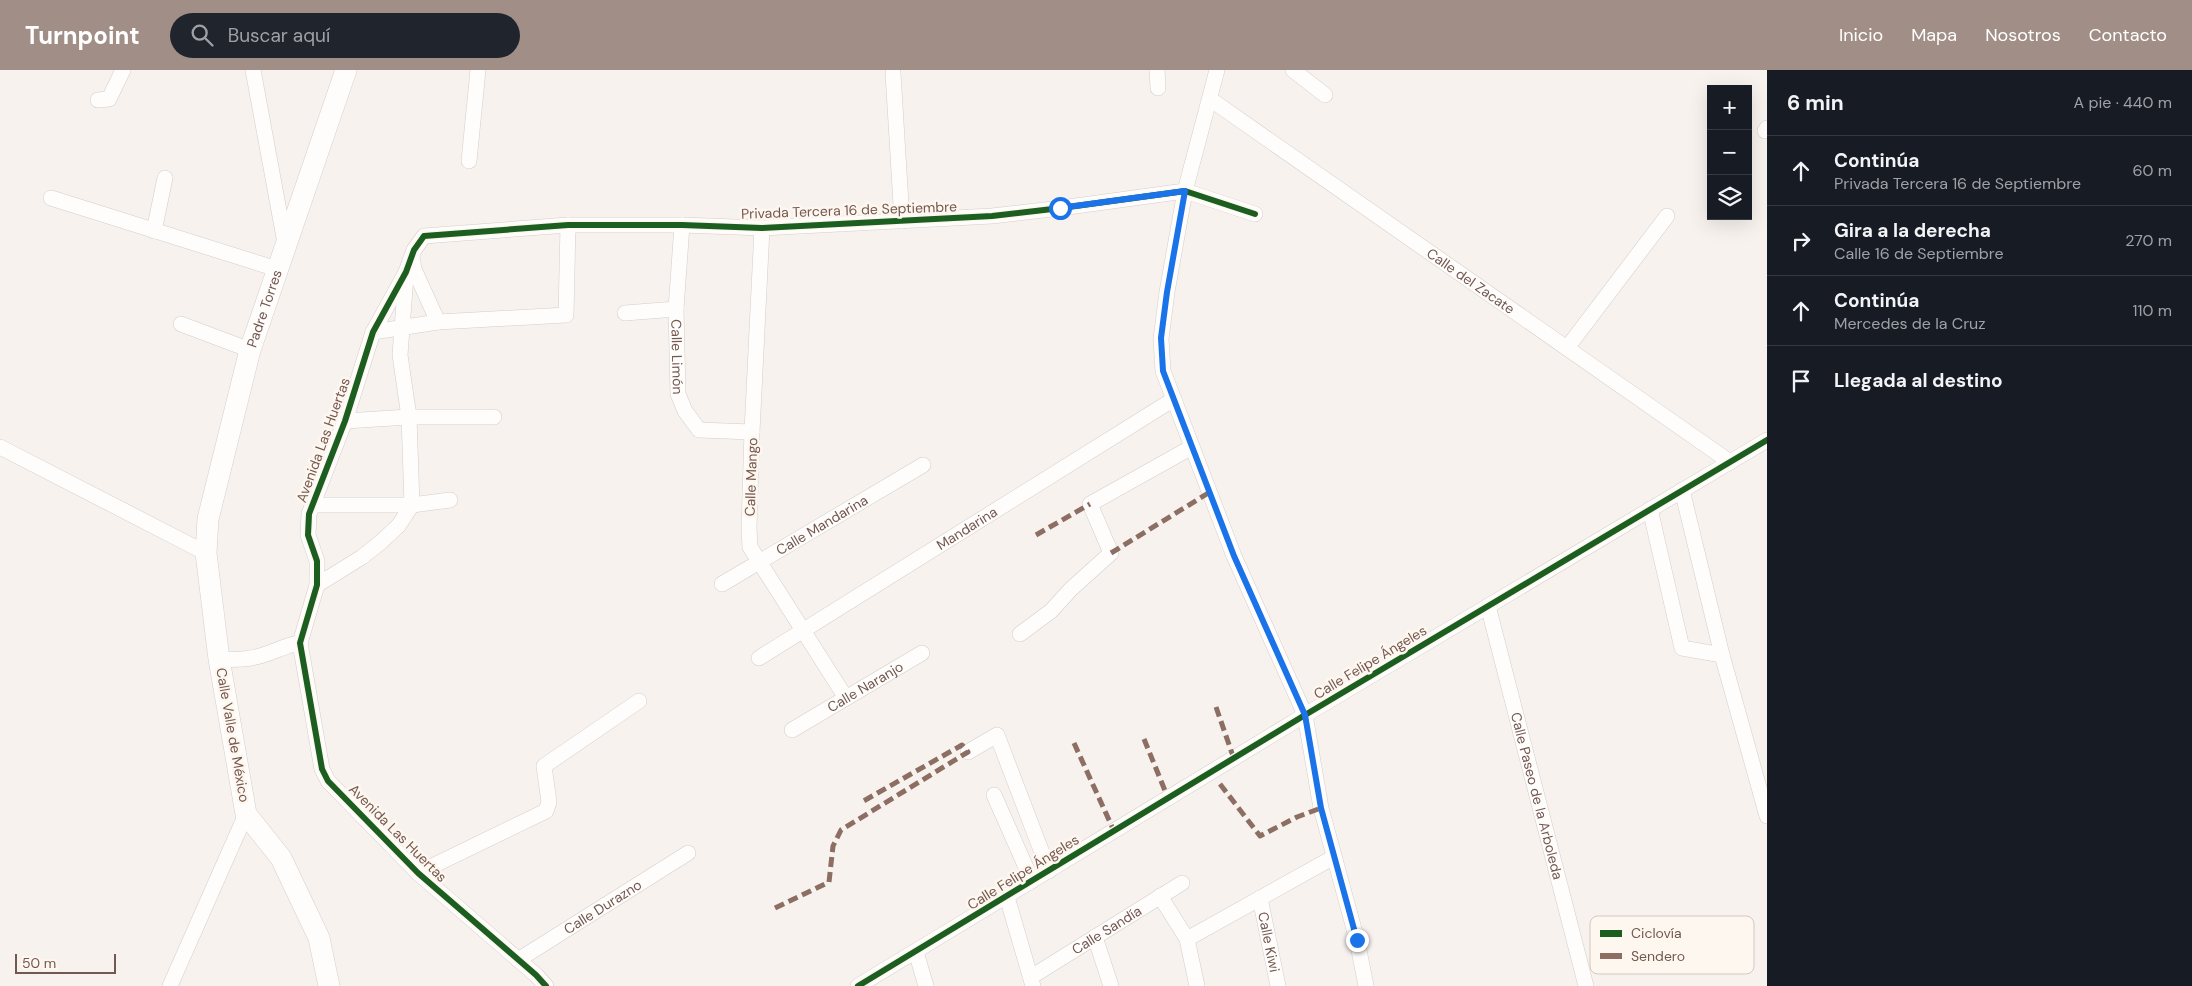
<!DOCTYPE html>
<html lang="es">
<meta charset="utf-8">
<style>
:root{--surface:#171b24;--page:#20242c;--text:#f1f3f6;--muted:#9ea1a6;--line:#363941;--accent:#a18e87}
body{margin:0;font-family:"DM Sans",sans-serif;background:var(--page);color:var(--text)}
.controls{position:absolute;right:15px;top:15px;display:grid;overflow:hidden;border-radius:0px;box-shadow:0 5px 20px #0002}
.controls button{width:45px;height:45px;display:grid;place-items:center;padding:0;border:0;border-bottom:1px solid var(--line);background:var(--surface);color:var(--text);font:25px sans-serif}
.scale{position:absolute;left:15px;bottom:12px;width:101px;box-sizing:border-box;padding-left:5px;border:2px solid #73584f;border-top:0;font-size:14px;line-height:18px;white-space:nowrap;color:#73584f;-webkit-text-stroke:4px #fef7f0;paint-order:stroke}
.stop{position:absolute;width:15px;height:15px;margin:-11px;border:4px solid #1a73e8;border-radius:50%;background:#fff}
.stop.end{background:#1a73e8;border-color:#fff;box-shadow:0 1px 5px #0008}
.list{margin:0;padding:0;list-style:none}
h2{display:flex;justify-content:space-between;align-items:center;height:65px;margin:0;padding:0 20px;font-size:21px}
h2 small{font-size:16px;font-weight:400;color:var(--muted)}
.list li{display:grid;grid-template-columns:32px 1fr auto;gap:15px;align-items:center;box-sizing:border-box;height:70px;padding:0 20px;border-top:1px solid var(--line)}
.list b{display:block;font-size:19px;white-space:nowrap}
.list p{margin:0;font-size:16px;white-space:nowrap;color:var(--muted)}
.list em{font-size:16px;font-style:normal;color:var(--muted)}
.icon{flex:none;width:28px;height:28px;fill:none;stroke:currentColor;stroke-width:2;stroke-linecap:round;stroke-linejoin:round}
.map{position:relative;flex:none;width:1767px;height:916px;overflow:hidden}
header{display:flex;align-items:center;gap:30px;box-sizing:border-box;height:70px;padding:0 25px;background:var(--accent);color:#fff}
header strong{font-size:24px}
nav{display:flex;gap:28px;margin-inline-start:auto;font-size:18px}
.search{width:350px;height:45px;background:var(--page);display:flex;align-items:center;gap:12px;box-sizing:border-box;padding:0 18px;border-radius:28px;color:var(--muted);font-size:19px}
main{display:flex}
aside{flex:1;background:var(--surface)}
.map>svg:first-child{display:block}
</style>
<header>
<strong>Turnpoint</strong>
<div class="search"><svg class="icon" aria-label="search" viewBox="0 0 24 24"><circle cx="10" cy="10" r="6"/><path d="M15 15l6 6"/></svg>Buscar aquí</div>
<nav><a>Inicio</a><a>Mapa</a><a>Nosotros</a><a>Contacto</a></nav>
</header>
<main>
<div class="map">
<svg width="1767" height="916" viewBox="0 0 1767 916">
<rect width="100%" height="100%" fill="#f7f2ee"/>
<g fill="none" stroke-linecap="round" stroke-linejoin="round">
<g stroke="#d4cec9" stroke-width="16">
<g id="street">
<path d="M253,0L285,173"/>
<path d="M1157,0L1158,18"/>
<path d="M1217,0L1185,121L1167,222L1161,269L1163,301L1234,486L1305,645L1321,738L1357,870L1366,916"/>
<path d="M1293,0L1325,25"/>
<path d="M893,3L902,151"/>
<path id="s1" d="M1210,29L1730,392"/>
<path d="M98,30L109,29L123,0"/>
<path d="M1765,61L1767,58"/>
<path d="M469,91L478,0"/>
<path d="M51,128L277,199"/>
<path id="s2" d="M682,155L676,239L678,324L685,341L699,360L752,362"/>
<path d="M762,158L752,362L749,458L750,477L846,628"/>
<path d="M154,161L165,108"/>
<path d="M412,187L414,199L438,252"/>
<path d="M625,243L676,239"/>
<path d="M181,254L250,280"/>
<path d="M373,262L438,252L566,245L568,155"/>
<path d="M1567,278L1667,146"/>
<path d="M345,351L409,347H494"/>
<path d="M0,377L206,483"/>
<path d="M1682,420L1722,585L1767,746"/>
<path d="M313,435H412L450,430"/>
<path d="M1650,439L1682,578L1722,585"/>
<path id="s3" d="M722,514L923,395"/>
<path d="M317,515L362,487L381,472L399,455L412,435L409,347L400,285L406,206"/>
<path id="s4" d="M1488,536L1586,916"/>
<path d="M1020,564L1051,541L1071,519L1111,483L1090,434L1192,377"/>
<path id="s5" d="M759,588L1174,329"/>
<path d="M219,589C235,590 251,590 266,584C278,580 287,575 300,573"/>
<path id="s6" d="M792,660L922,583"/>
<path d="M968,682L997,665L1049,801"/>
<path d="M994,725L1032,811"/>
<path d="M418,803L546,741L549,732L544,696L639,631"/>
<path d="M1160,826L1187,869L1197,916"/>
<path d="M1007,827L1033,916"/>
<path id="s7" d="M1260,828L1278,916"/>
<path d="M1095,867L1111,916"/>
<path d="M1187,869L1334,787"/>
<path d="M916,882L926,916"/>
<path id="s8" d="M518,890L688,783"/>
<path id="s9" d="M1031,907L1182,813"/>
<path d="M170,916L246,744"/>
<path d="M546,916L536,905L418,803L328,711L322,699L300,573L317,515V491L308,465L309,444L345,351L373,262L406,202L414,180L424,166L568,155H682L762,158L992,146L1061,138L1185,121L1255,144"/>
<path d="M858,916L1305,645L1767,370"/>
</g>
</g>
<g stroke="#d6ceca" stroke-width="22">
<g id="secondary">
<path id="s10" d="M329,916L319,868L281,788L246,744L219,589L206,483L208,449L250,280L346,0"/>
</g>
</g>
<use href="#street" stroke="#fefdfc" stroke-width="15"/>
<use href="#secondary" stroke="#fefdfc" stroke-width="21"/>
<g stroke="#8d6e63" stroke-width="5" stroke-dasharray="10 5" stroke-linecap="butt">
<path d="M1036,465L1090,434"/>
<path d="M1111,483L1210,422"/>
<path d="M1216,637L1234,689"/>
<path d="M1144,669L1168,728"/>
<path d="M1074,673L1114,761"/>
<path d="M1220,714L1260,766L1297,747L1321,738"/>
<path d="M775,838L829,812L833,776L841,760L968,682L962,675L860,733"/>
</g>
<g stroke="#fef7f0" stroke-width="9">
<g id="cycleway">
<path d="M546,916L536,905L418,803L328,711L322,699L300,573L317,515V491L308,465L309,444L345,351L373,262L406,202L414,180L424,166L568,155H682L762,158L992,146L1061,138L1185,121L1255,144"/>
<path d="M858,916L1305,645L1767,370"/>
</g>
</g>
<use href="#cycleway" stroke="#1b5e20" stroke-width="6"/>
</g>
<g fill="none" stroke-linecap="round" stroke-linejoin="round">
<path stroke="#1a73e8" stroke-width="6" d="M1060,138L1185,121L1167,222L1161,268L1163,301L1234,486L1305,645L1321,738L1357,870"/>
</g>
<g text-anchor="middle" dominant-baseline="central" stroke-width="5" stroke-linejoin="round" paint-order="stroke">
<g font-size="14" fill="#73584f" stroke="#fef7f0">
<text transform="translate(849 140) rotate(-2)">Privada Tercera 16 de Septiembre</text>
<text stroke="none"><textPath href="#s1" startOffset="318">Calle del Zacate</textPath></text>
<text stroke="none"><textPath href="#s10" startOffset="710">Padre Torres</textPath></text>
<text stroke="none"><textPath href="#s2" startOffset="132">Calle Limón</textPath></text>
<text transform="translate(323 370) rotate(-70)">Avenida Las Huertas</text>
<text transform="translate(751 407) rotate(-88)">Calle Mango</text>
<text stroke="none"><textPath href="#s3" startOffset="116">Calle Mandarina</textPath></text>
<text stroke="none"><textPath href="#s5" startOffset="245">Mandarina</textPath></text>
<text transform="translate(1370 592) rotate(-31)">Calle Felipe Ángeles</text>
<text stroke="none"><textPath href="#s6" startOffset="85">Calle Naranjo</textPath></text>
<text transform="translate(233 665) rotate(80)">Calle Valle de México</text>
<text stroke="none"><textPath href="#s4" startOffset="196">Calle Paseo de la Arboleda</textPath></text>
<text transform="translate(398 763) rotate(45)">Avenida Las Huertas</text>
<text transform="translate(1023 802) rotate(-32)">Calle Felipe Ángeles</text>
<text stroke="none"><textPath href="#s8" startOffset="100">Calle Durazno</textPath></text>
<text stroke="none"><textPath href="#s9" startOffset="89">Calle Sandía</textPath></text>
<text stroke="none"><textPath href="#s7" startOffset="45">Calle Kiwi</textPath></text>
</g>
</g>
<rect x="1590" y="846" width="164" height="58" rx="8" fill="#fef7f0" stroke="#d4c7c0" stroke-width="1"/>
<rect x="1600" y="860" width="22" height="7" fill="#1b5e20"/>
<rect x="1600" y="883" width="22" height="6" fill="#8d6e63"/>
<g font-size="14" fill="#73584f">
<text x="1631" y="868">Ciclovía</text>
<text x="1631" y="891">Sendero</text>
</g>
</svg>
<div class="controls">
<button>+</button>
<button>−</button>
<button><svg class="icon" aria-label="layers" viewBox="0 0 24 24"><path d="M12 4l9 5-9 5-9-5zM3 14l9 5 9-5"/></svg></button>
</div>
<div class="scale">50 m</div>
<div class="stop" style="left:1060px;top:138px"></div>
<div class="stop end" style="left:1357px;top:870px"></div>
</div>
<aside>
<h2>6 min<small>A pie · 440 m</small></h2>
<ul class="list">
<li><svg class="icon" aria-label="ahead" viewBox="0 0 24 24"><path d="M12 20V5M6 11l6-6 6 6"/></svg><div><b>Continúa</b><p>Privada Tercera 16 de Septiembre</p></div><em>60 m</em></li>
<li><svg class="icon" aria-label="right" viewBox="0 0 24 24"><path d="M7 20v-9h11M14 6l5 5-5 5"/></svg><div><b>Gira a la derecha</b><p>Calle 16 de Septiembre</p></div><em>270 m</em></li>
<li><svg class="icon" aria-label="ahead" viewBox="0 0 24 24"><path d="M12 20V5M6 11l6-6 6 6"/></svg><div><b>Continúa</b><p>Mercedes de la Cruz</p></div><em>110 m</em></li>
<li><svg class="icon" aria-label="arrive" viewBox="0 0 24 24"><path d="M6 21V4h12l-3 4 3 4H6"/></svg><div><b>Llegada al destino</b></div></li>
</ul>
</aside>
</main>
